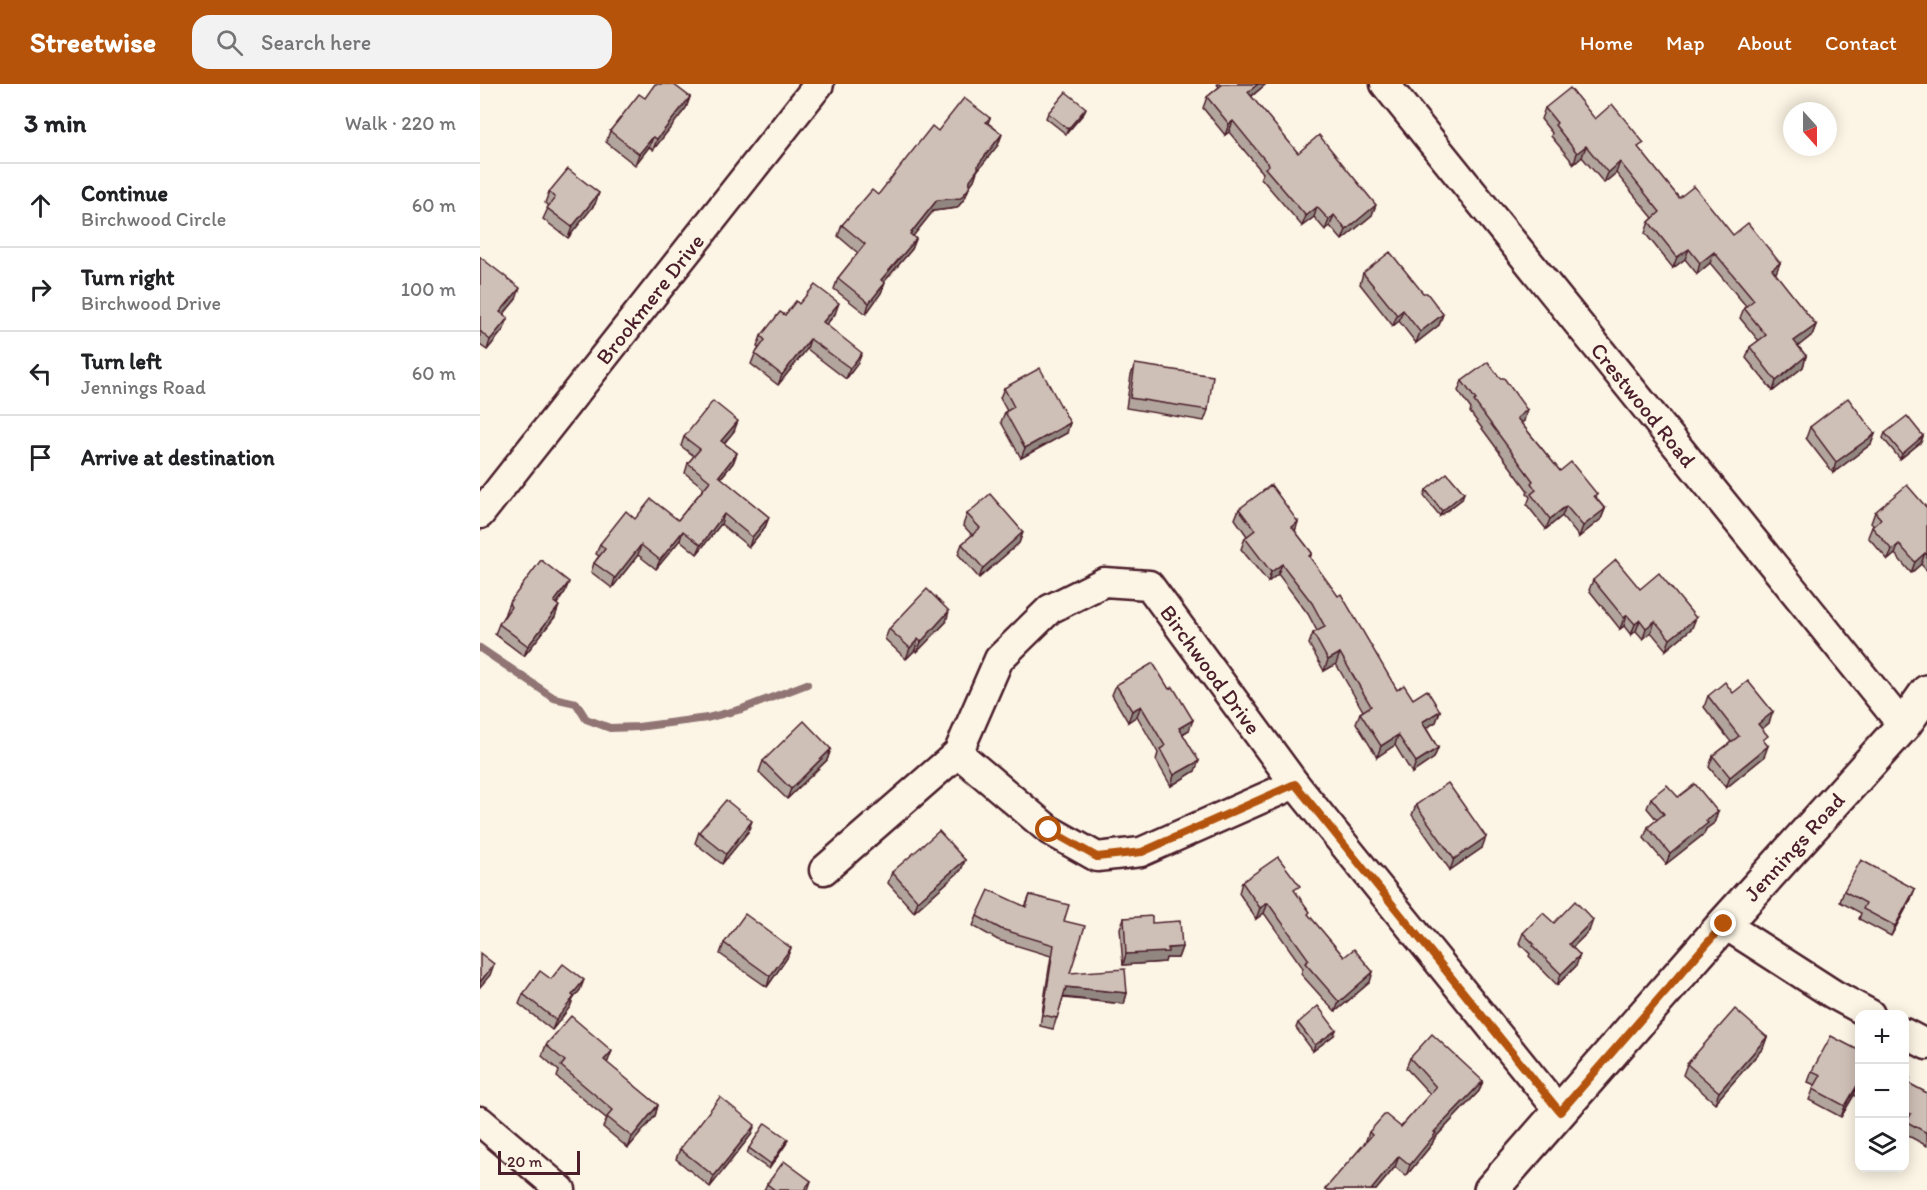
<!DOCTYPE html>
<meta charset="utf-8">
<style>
:root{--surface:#fff;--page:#f2f2f2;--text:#202124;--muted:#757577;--line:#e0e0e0;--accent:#b45309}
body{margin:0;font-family:Itim,sans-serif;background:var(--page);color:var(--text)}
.controls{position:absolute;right:18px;bottom:18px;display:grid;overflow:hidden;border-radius:12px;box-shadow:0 3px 15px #0003}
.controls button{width:54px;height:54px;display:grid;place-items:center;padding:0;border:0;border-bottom:2px solid var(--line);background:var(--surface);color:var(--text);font:30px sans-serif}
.compass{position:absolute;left:1303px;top:18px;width:54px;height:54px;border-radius:50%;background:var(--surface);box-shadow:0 3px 15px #0003;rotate:159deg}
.scale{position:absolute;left:18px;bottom:15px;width:82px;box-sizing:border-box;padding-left:6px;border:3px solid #4a1f2b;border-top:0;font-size:16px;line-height:21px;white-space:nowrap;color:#4a1f2b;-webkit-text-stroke:4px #fcf5e5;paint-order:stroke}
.stop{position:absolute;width:18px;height:18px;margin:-14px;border:4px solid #b45309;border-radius:50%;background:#fff}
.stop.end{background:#b45309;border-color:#fff;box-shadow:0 2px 6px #0008}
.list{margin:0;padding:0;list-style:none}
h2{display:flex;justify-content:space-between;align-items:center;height:78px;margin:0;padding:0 24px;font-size:26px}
h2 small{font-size:20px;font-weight:400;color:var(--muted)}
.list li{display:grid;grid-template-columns:39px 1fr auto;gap:18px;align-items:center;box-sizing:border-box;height:84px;padding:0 24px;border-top:2px solid var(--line)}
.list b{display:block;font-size:22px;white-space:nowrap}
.list p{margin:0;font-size:20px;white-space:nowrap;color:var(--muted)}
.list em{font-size:20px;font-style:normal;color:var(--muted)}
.icon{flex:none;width:33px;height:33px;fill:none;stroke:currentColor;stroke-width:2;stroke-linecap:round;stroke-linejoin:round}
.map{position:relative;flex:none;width:1447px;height:1106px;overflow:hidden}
header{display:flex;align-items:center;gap:36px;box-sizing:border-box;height:84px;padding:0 30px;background:var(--accent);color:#fff}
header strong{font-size:28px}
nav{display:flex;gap:33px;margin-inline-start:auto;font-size:21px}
.search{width:420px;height:54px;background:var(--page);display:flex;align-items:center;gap:15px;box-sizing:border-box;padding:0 21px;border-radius:18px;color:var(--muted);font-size:22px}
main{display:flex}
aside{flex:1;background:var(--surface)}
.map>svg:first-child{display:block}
</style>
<header>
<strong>Streetwise</strong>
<div class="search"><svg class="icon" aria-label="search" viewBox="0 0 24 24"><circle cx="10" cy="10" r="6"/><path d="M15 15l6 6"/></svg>Search here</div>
<nav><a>Home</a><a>Map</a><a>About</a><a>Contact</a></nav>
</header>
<main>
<aside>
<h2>3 min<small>Walk · 220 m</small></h2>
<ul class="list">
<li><svg class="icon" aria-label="ahead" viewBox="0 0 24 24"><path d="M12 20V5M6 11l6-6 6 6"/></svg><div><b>Continue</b><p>Birchwood Circle</p></div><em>60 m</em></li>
<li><svg class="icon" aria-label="right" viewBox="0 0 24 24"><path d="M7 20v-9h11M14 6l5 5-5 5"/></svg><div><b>Turn right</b><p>Birchwood Drive</p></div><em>100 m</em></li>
<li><svg class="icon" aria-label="left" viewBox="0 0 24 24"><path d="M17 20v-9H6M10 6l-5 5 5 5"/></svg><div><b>Turn left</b><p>Jennings Road</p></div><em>60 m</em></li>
<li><svg class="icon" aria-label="arrive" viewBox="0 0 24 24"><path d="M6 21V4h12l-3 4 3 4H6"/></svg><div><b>Arrive at destination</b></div></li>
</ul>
</aside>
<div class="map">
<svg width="1447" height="1106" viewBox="0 0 1447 1106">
<rect width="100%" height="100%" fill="#fcf5e5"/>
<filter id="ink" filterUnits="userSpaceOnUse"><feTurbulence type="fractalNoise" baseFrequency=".0167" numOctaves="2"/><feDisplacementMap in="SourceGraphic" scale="12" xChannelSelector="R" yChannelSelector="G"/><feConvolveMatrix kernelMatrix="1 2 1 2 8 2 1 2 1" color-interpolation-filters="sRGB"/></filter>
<g filter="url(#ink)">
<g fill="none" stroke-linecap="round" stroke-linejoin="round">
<path stroke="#917474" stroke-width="8" d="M0,564L74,614L96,619L106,635L130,644L158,643L227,634L262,625L327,600"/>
<g stroke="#4a1f2b" stroke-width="33">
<g id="street">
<path id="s1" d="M905,0L1423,642"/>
<path id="s2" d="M0,430L339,0"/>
<path d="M478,669L569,746L617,773L661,768L815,700"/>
<path id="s3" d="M344,786L478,669L519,575L570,525L624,498L669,501L815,700L1080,1028"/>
<path d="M1244,840L1353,910L1390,930"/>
<path d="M1424,949L1447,961"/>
<path d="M0,1037L81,1106"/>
</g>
</g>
<g stroke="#4a1f2b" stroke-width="38">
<g id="secondary">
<path id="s4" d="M1011,1106L1244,840L1423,642L1447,608"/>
</g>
</g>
<use href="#street" stroke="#fcf5e5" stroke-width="28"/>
<use href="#secondary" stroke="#fcf5e5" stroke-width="33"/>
</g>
<g fill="#b2a59d" stroke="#4a1f2b" stroke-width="1.5">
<path d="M737,0H786L771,13L818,69L892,131L862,156L850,142L845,146L834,133L822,142L781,94L783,89L749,48L745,51L723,24L727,13L739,3Z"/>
<path d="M210,13L206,24L173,66L169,63L155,81L126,58L130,47L165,14Z"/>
<path d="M1065,24L1115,35L1161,67L1199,114L1253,151L1300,179L1295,190L1336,241L1332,251L1318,262L1326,272L1323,283L1293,307L1266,274L1270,263L1279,257L1260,234L1264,224L1266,222L1230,179L1217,190L1205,175L1193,184L1165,149L1169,138L1173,134L1136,89L1124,99L1102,73L1094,80L1071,52L1072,49L1061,35Z"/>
<path d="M568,29H604L586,50L566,34Z"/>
<path d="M510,34L508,39L522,50L518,61L497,87L494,96L489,103L485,114L477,124L453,127L433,152L436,155L432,165L404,198L405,199L401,209L386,230L354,205L358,194L378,169L358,152L362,141L398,111L458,47Z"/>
<path d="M69,108L115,120L88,154L63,135L69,122L65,119Z"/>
<path d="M0,173L36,215L23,231L24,245L7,266L0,261Z"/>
<path d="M883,189L943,209L963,230L959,241L936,259L919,237L913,242L880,200Z"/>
<path d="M319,220L355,230L346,241L378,279L366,295L327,265L298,301L271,280L275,270L279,264L277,263L281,252Z"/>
<path d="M655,280L728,326L724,337L646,324L651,291Z"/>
<path d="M982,297L1044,337L1041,339L1080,387L1117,410L1116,414L1125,425L1121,435L1099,453L1082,432L1066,445L1047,421L1050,413L1047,410L1048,407L990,328L991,325L978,307Z"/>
<path d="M524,304L587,349L541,374L521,338L525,328L527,327L520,314Z"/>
<path d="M1330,343L1395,350L1391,360L1353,389L1326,354Z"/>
<path d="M254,347L244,359L257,369L253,379L241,394L289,433L285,443L269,463L241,440L217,470L200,456L176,485L158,471L132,504L111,488L114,479L119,472L116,470L120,460L155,435L198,436L224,404L205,389L208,379L214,372L201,362L204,353Z"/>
<path d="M1405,349L1443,352L1441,358L1420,375L1403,354Z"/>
<path d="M946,406L982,415L960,432L944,412Z"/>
<path d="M1447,424V487L1441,480L1431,489L1415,470L1408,476L1388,453L1392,443L1394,442L1391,439L1395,428Z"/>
<path d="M759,425L815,447L832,469L830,474L917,606L933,615L960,627L956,638L946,644L958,664L954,674L932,689L915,661L897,673L876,639L880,629L883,627L856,580L844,587L829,560L833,549L837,547L828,530L798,490L788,498L761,465L765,454L767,452L755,435Z"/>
<path d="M487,430L543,448L539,459L499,494L478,470L482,460L492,451L483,441Z"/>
<path d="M1113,496L1160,505L1212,544L1186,566L1171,548L1163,555L1156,547L1151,551L1144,542L1140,545L1109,506Z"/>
<path d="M85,508L77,520L75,533L44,572L15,550L19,540L25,530V529L29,519Z"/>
<path d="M466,538L437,568L435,566L426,575L405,555L409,545Z"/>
<path d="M636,601L709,646L703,650L715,687L691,702L676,676L678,669L657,632L648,638L632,611Z"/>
<path d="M1253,609L1289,639L1282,645L1284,673L1246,704L1229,683L1233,672L1251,658L1224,623L1228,612Z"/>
<path d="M351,665L347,676L307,715L279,688L283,677Z"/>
<path d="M1198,713L1238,728L1234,739L1226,745L1224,750L1186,780L1164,754L1168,743L1177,736L1167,724L1171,714Z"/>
<path d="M936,721L1002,764L970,786L932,731Z"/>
<path d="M219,748H268L242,780L215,759Z"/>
<path d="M485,776L481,786L434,828L408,799L412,788Z"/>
<path d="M762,798L817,810L829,832L864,873L890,898L855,928L821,890L823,884L784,829L776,835L759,809Z"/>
<path d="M1364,807L1431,815L1411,852L1379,835L1381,829L1360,818Z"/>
<path d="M550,811L584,837L590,889L647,909L644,920L583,914L573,945L560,942L571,872L518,856L493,842L497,832L545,823Z"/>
<path d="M644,834L672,839L702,863L698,874H686L685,878L643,881L640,844Z"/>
<path d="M1074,839L1109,847L1092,863L1096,882L1077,901L1049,872L1050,870L1039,859L1043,849Z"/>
<path d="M244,859L307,874L287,903L240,870Z"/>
<path d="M71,895L100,906L93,915L90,923L72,946L39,920L43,910Z"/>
<path d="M818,939L854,951L833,967L816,944Z"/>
<path d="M1287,953L1283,964L1235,1019L1203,991L1207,980Z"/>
<path d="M66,961L128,977L127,979L178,1021L175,1032L148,1064L123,1043L127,1035L77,993L79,987L62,972Z"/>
<path d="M1380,967V1014L1374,1011L1361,1033L1329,1016L1335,1001L1328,998L1332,987Z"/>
<path d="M930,974L1003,997L999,1007L954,1055L952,1060L926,1092L915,1083L896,1106H845L885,1059L889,1048L921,1043L950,1010L926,984Z"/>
<path d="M1425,991L1430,994L1428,999L1447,1009V1062L1425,1050V1046L1427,1040L1425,1039Z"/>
<path d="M271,1051L230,1103L196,1075L200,1065Z"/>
<path d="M306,1060L289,1085L267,1070L269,1064Z"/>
<path d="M331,1097L328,1106H284L287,1100Z"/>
</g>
<g fill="#918680" stroke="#4a1f2b" stroke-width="1.5">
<path d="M778,0H786L764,18L768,8Z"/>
<path d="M210,13L206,24L173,66L177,55Z"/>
<path d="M606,24L604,29L586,50L588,45Z"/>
<path d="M753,37L749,48L745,51L749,40Z"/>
<path d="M522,50L518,61L497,87L494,96L486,106L490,96L498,81Z"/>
<path d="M173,53L169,63L155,81L159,70Z"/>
<path d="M1106,62L1102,73L1094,80L1097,69Z"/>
<path d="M1140,78L1136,89L1124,99L1128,89Z"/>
<path d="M489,104L485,114L477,124L453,127L426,161L430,150L457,116Z"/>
<path d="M119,109L115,120L88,154L92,143Z"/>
<path d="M896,121L892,131L862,156L866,146Z"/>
<path d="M837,123L834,133L822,142L826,132Z"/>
<path d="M854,131L850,142L845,146L849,136Z"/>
<path d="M436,155L432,165L397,206L401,196Z"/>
<path d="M1209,165L1205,175L1193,184L1197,173Z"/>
<path d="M1234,168L1230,179L1217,190L1220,179Z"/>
<path d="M1300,179L1296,189L1288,196L1292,185Z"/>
<path d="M405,199L401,209L386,230L389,219Z"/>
<path d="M40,204L36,215L16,239L20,228Z"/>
<path d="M359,219L355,230L339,249L343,238Z"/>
<path d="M923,226L919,237L913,242L917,231Z"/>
<path d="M963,230L959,241L936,259L940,248Z"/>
<path d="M28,234L24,245L7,266L10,256Z"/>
<path d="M1336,241L1332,251L1311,268L1314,257Z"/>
<path d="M330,255L327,265L298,301L302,291Z"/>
<path d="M382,269L378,279L366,295L370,284Z"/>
<path d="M1326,272L1323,283L1293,307L1296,297Z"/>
<path d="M1047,326L1044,337L1033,345L1037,334Z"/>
<path d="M258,337L254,347L238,367L241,357Z"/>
<path d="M590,339L587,349L541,374L545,364Z"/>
<path d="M1395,350L1391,360L1353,389L1356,378Z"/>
<path d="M1443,352L1441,358L1420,375L1422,370Z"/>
<path d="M257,369L253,379L235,401L239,392Z"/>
<path d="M984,409L982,415L960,432L962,427Z"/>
<path d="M1086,422L1082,432L1066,445L1070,435Z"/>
<path d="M1125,425L1121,435L1099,453L1103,442Z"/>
<path d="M244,430L241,440L217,470L221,461Z"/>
<path d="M289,433L285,443L269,463L272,453Z"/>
<path d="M818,438L815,448L812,443Z"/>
<path d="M203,447L200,456L176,485L180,476Z"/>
<path d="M543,448L539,459L499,494L503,484Z"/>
<path d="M1419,460L1415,470L1408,476L1412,466Z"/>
<path d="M161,461L158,471L132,504L135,494Z"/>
<path d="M1445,469L1441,480L1431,489L1435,478Z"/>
<path d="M802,480L798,490L788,498L791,488Z"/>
<path d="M89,498L85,508L70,529L74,518Z"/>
<path d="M79,522L75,533L44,572L48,562Z"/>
<path d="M469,527L466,538L437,568L441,558Z"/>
<path d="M1147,531L1144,542L1140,545L1144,534Z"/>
<path d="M1216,534L1212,544L1186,566L1190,555Z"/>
<path d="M1160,536L1156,547L1151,551L1155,540Z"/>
<path d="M1175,537L1171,548L1163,555L1166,544Z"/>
<path d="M438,555L435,566L426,575L430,564Z"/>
<path d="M860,569L856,580L844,587L848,576Z"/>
<path d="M661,622L657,632L648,638L652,627Z"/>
<path d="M960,627L956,638L938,649L942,638Z"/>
<path d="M1293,628L1289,639L1275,651L1278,640Z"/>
<path d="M713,636L709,646L695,654L699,644Z"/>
<path d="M918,651L915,661L897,673L901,662Z"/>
<path d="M1288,662L1284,673L1246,704L1250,693Z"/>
<path d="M958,664L954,674L932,689L936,678Z"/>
<path d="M351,665L347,676L307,715L311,705Z"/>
<path d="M719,677L715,687L691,702L694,691Z"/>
<path d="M1238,728L1234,739L1226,745L1224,750L1186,780L1190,770L1226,737Z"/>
<path d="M272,737L268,748L242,780L246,770Z"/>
<path d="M1006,753L1002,764L970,786L974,775Z"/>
<path d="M485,776L481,786L434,828L438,817Z"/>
<path d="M1435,805L1431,815L1411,852L1415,842Z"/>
<path d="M788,819L784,829L776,835L780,824Z"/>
<path d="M1113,836L1109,847L1085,871L1089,860Z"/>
<path d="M702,863L698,874H686L685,878L643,881L646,870L688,864Z"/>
<path d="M311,864L307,874L287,903L290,892Z"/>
<path d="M1100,871L1096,882L1077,901L1081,890Z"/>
<path d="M14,880L10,891L0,903V898Z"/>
<path d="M893,888L890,898L855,928L859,918Z"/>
<path d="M104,896L100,906L93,915L90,923L72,946L76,936L92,911Z"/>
<path d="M586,903L647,909L644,920L582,913Z"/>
<path d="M856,946L854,951L833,967L835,961Z"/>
<path d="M1287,953L1283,964L1235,1019L1239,1008Z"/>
<path d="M132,967L128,977L120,987L124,976Z"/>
<path d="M1003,997L999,1007L954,1055L952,1060L926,1092L930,1081L954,1048Z"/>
<path d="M1378,1000L1374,1011L1361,1033L1365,1022Z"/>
<path d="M178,1021L175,1032L148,1064L152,1053Z"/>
<path d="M275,1041L271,1051L230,1103L234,1092Z"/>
<path d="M308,1055L306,1060L289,1085L291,1080Z"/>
<path d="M919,1072L915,1083L896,1106H891Z"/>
</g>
<g fill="#cfc0b7" stroke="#4a1f2b" stroke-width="1.5">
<path d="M175,0H193L210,13L177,55L173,53L159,70L130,47L159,10L165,14Z"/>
<path d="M743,0H778L768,8L818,69L839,51L896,121L866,146L854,131L849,136L837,123L826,132L785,84L789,81L753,37L749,40L727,13Z"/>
<path d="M1090,4L1115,35L1132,20L1164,59L1158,63L1199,114L1214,102L1253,151L1268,139L1300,179L1292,185L1336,241L1314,257L1326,272L1296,297L1270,263L1286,251L1264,224L1274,216L1234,168L1220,179L1209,165L1197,173L1169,138L1180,128L1140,78L1128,89L1106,62L1097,69L1075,41L1077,39L1065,24Z"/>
<path d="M586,8L606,24L588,45L568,29Z"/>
<path d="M484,14L510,34L506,38L522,50L498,81V85L490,96L489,104L481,114L457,116L430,150L436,155L401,196L405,199L389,219L358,194L385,160L362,141L392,106L398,111L452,42L458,47Z"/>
<path d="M88,85L119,109L92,143L67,124L75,114L69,108Z"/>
<path d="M910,168L943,209H947L963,230L940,248L923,226L917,231L883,189Z"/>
<path d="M0,173L40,204L20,228L28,234L10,256L0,247Z"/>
<path d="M335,201L359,219L343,238L382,269L370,284L330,255L302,291L275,270L285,256L281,252L300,228L305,231L316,217L319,220Z"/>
<path d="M1008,278L1020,294H1024L1047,326L1037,334L1080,387L1091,378L1117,410L1114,412L1125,425L1103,442L1086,422L1070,435L1051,410L1056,406L1051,399L1053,397L994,317L996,316L982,297Z"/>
<path d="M655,280L733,292L728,326L650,314Z"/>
<path d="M560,284L590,339L545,364L525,328L534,323L524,304Z"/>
<path d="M1368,314L1395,350L1356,378L1330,343Z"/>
<path d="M233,317L258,337L241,357L257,369L239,392L289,433L272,453L244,430L221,461L203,447L180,476L161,461L135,494L114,479L125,465L120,460L146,427L155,435L171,415L198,436L230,397L208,379L220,365L204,353Z"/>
<path d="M1427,332L1443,352L1422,370L1405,349Z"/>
<path d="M967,389L984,409L962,427L946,406Z"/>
<path d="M791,401L818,438L812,443L832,469L829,472L858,512L861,510L917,606L924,601L933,615L947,606L960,627L942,638L958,664L936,678L918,651L901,662L880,629L891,622L860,569L848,576L833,549L845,543L832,519L802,480L791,488L765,454L775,446L759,425Z"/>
<path d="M1427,401L1447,424V471L1445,469L1435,478L1419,460L1412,466L1392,443L1401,435L1395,428Z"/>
<path d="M510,410L543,448L503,484L482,460L500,444L487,430Z"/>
<path d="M61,476L89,498L74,518L79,522L48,562L19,540L31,523L29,519Z"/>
<path d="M1136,476L1160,505L1179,489L1216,534L1190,555L1175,537L1166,544L1160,536L1155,540L1147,531L1144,534L1113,496Z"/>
<path d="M447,505L469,527L441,558L438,555L430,564L409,545Z"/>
<path d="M673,579L689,605L693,603L713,636L699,644L719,677L694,691L680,665L685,662L661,622L652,627L636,601Z"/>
<path d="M1268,597L1293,628L1278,640L1288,652L1283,656L1288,662L1250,693L1233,672L1259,652L1228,612L1245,598L1253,609Z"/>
<path d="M324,637L351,665L311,705L283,677Z"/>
<path d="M968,699L1006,753L974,775L936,721Z"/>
<path d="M1215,700L1238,728L1226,737L1228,739L1190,770L1168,743L1184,730L1171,714L1187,701L1198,713Z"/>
<path d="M246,716L272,737L246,770L219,748Z"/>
<path d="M459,747L485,776L438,817L412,788Z"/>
<path d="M798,773L820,802L814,806L830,828L828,830L864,873L874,865L893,888L859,918L825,879L829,876L788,819L780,824L762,798Z"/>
<path d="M1381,776L1435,805L1415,842L1383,825L1386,819L1364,807Z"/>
<path d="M509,806L546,823L550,811L589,821L584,837L605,842L590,889L645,885L647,909L586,903L577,934L563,931L574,861L521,845L497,832Z"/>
<path d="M1095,817L1113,836L1089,860L1100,871L1081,890L1053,862L1054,860L1043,849L1063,829L1074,839Z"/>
<path d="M265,830L311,864L290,892L244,859Z"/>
<path d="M672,832V839L700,837L702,863L688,864V868L646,870L644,834Z"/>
<path d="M0,869L14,880L0,898Z"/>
<path d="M83,880L104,896L92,911L94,913L76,936L43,910L60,887L71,895Z"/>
<path d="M838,922L856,946L835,961L818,939Z"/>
<path d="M1255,925L1287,953L1239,1008L1207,980Z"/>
<path d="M91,932L132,967L124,976L178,1021L152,1053L127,1033L133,1026L81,982L85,977L66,961Z"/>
<path d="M952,950L1003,997L954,1048L956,1049L930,1081L919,1072L891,1106H847L845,1105L892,1051L889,1048L905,1030L921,1043L956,1003L930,974Z"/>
<path d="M1351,952L1380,967V1001L1378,1000L1365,1022L1333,1005L1341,991L1332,987Z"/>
<path d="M1425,991L1430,994L1428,999L1447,1009V1049L1427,1038L1431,1030L1425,1026Z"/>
<path d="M240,1013L275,1041L234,1092L200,1065Z"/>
<path d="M285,1039L308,1055L291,1080L269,1064Z"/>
<path d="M304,1077L331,1097L324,1106H295L287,1100Z"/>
</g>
</g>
<g fill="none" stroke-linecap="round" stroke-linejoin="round" filter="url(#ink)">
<path stroke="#b45309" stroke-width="8" d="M569,746L617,773L662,768L815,700L1080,1028L1244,840"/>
</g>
<g text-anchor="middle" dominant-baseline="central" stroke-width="6" stroke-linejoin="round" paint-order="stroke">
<g font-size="22" fill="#4a1f2b" stroke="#fcf5e5">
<text stroke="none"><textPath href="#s2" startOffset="274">Brookmere Drive</textPath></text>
<text stroke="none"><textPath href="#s1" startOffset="412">Crestwood Road</textPath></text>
<text stroke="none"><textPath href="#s3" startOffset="562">Birchwood Drive</textPath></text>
<text stroke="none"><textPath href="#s4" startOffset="458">Jennings Road</textPath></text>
</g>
</g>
</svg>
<div class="controls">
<button>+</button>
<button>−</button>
<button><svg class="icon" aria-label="layers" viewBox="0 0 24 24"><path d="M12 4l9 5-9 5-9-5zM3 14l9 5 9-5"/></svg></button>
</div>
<svg class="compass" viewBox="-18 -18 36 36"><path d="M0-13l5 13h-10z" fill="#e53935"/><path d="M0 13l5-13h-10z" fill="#757577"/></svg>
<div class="scale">20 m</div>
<div class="stop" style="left:569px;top:746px"></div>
<div class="stop end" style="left:1244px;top:840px"></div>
</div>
</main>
